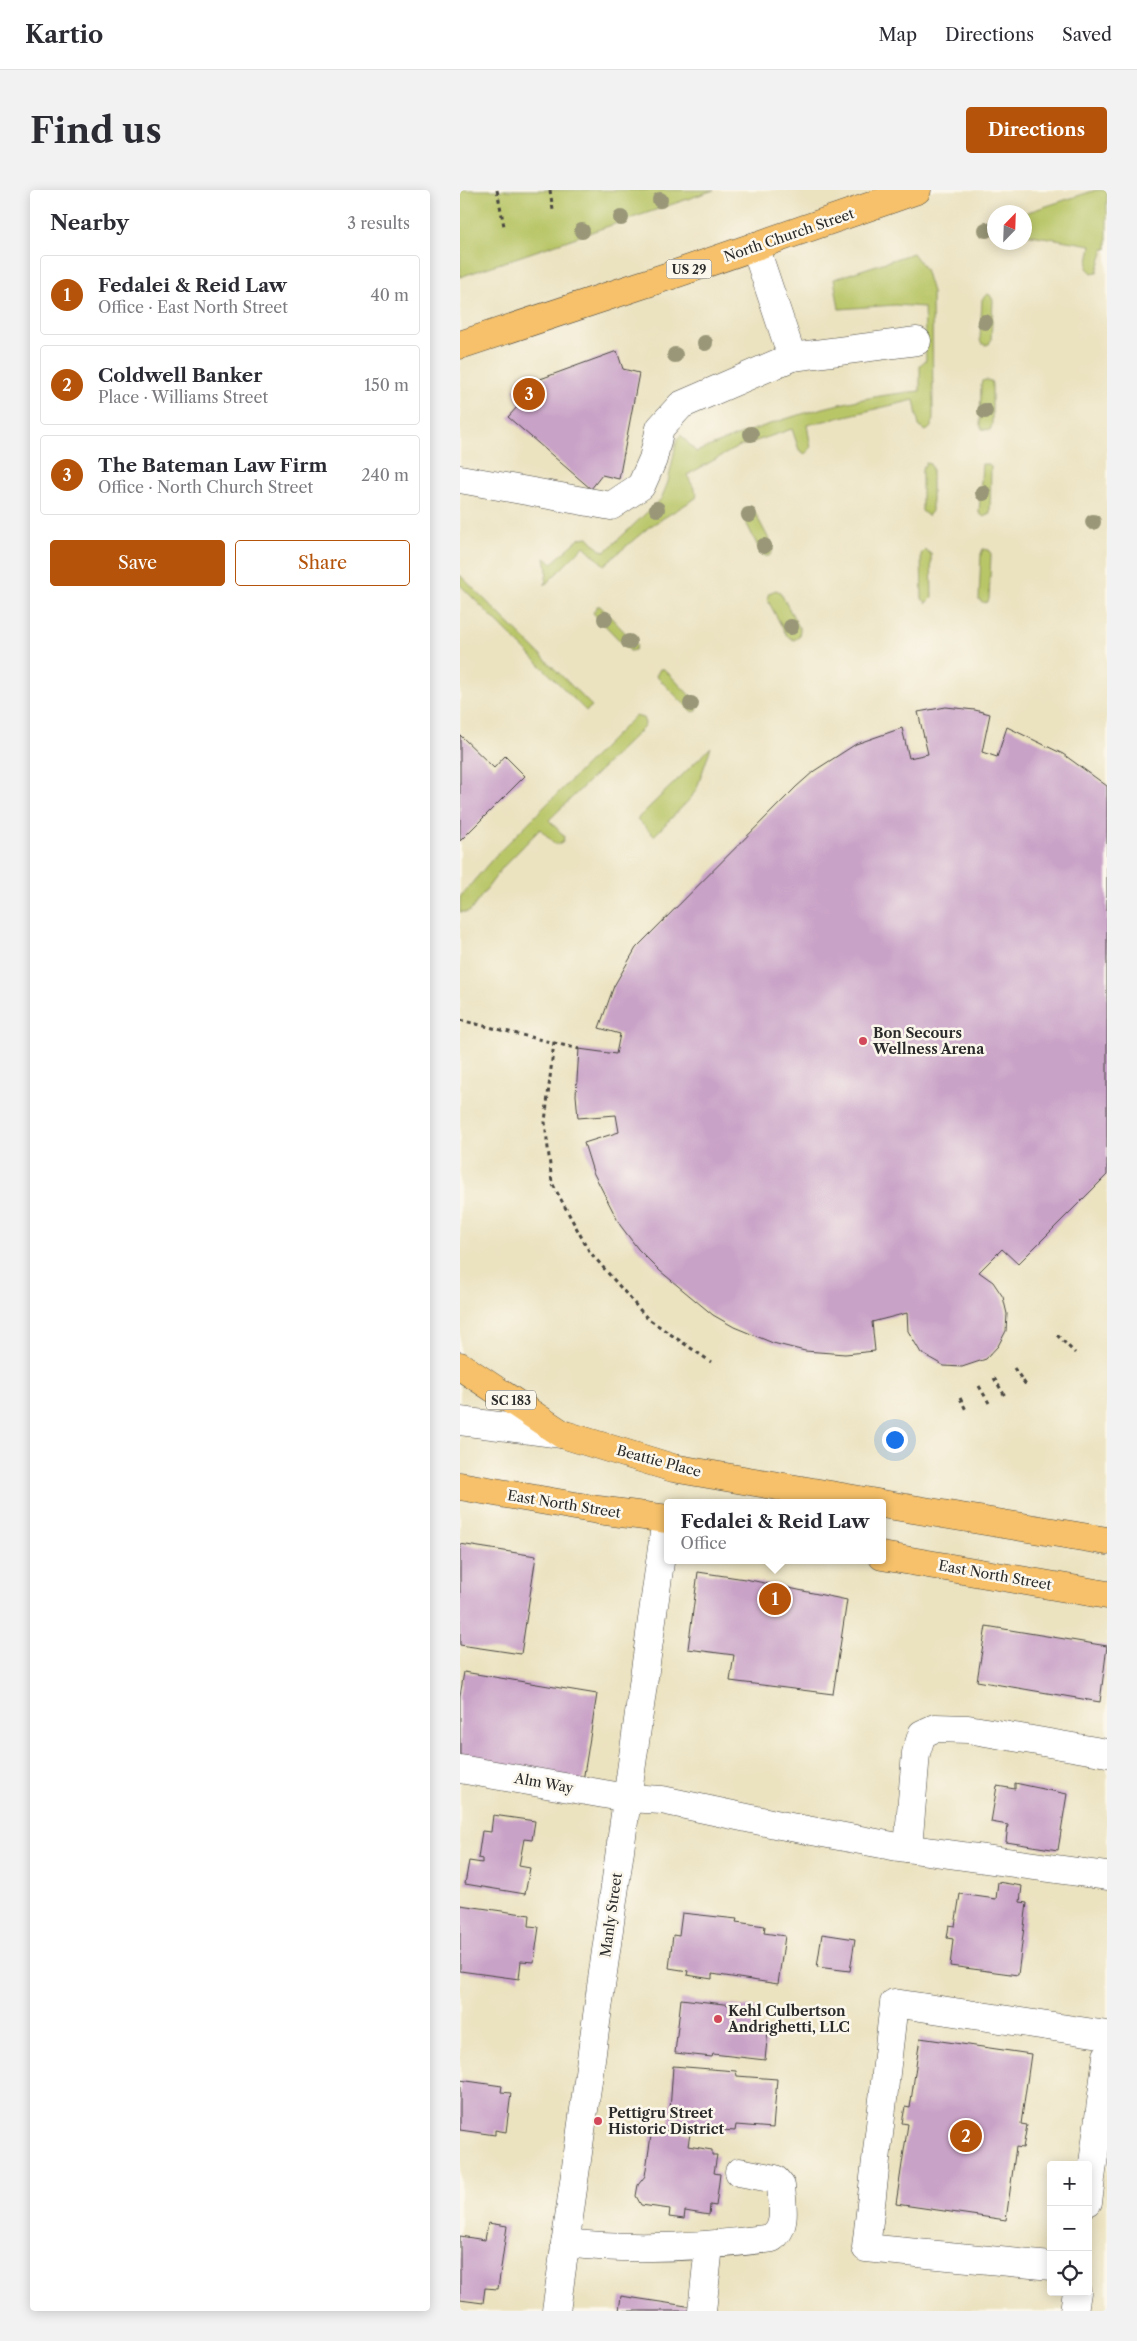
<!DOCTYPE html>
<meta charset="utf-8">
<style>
:root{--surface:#fff;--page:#f2f2f3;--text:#2b2b33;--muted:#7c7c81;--line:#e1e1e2;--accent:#b45309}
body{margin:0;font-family:"Libre Caslon Text",serif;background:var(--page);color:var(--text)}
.controls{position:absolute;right:15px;bottom:15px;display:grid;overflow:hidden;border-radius:5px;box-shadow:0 2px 12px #0003}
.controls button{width:45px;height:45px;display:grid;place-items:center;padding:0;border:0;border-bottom:1px solid var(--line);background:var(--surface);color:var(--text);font:25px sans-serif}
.compass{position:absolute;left:527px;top:15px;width:45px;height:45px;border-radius:50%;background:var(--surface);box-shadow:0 2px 12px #0003;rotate:23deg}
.you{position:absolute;left:434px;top:1249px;width:18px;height:18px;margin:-12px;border:4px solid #fff;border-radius:50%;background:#1a73e8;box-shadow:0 0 0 8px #1a73e833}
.badge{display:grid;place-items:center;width:32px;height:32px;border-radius:50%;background:var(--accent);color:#fff;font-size:16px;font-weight:700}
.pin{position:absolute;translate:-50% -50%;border:2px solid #fff;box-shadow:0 1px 5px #0006}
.popup{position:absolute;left:204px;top:1309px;width:222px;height:65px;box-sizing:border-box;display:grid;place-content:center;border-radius:5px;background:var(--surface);filter:drop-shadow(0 1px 4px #0005);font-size:16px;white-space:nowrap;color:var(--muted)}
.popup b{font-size:19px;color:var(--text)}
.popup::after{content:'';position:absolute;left:50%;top:100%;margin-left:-10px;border:10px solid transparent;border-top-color:var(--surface)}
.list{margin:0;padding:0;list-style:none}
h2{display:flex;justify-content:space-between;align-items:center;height:65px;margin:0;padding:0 20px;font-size:21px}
h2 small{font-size:16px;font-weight:400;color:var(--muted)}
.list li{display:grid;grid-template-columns:32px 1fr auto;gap:15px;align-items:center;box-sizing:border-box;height:80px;margin:0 10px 10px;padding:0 10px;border:1px solid var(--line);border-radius:5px}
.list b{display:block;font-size:19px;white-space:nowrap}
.list p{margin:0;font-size:16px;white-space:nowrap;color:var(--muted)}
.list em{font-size:16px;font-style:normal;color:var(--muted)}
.actions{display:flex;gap:10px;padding:15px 20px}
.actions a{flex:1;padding:11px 0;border:1px solid var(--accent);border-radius:5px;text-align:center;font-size:18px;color:var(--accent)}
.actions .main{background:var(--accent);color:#fff}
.icon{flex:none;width:28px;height:28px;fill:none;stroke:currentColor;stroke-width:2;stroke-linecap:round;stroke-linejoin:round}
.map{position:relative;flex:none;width:647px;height:2121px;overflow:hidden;border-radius:5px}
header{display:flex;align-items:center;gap:30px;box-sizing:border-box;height:70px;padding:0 25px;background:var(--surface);border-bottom:1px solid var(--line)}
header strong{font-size:24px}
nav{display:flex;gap:28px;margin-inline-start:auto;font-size:18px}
.intro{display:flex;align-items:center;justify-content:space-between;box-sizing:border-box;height:120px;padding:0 30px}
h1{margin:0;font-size:35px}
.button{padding:12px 22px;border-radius:5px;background:var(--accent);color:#fff;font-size:18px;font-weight:700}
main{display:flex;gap:30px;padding:0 30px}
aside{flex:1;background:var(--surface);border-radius:5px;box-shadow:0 2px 12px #0003}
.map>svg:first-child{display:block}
</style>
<header>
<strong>Kartio</strong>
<nav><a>Map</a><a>Directions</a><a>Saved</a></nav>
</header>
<div class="intro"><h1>Find us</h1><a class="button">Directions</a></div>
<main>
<aside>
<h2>Nearby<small>3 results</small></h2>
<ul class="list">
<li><span class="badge">1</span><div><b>Fedalei &amp; Reid Law</b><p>Office · East North Street</p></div><em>40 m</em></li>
<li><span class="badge">2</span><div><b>Coldwell Banker</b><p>Place · Williams Street</p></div><em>150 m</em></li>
<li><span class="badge">3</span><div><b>The Bateman Law Firm</b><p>Office · North Church Street</p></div><em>240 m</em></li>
</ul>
<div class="actions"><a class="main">Save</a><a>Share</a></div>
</aside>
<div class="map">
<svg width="647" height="2121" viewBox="0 0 647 2121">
<rect width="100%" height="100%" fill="#fbf7ec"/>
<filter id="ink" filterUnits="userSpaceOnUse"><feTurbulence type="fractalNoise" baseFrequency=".02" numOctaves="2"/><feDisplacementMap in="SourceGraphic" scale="10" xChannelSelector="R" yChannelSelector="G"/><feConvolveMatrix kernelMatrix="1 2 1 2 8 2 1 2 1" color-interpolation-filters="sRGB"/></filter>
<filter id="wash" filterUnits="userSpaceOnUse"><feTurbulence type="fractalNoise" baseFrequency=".0096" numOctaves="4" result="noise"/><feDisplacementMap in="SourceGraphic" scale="20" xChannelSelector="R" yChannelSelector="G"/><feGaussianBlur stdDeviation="1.12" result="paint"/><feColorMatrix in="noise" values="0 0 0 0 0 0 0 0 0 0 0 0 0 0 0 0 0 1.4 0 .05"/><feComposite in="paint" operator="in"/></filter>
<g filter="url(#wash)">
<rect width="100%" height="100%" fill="#ebe2c0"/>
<g fill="#b9c668" stroke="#72784a">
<path d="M0,0H254L0,87Z"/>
<path d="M636,0H647V59H644L637,82L632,83L627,78L631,55L565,44V23Z"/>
<path d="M453,63L465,79L472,102L473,223C473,231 473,239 465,241L459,236L454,210L347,235L351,258L345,264L339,260L332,239L278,257L227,285L237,304L236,308L189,337L144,375L124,356L85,395L87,381L85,368L92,373L120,348L128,347L140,360L146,361L201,309L208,292L217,249L221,245L236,262C309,232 381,208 460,201V175L466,170L464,117L435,115L379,119L374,89Z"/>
<path d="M527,104L530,105L533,110L531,150L529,154L525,155L521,153L520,149L522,109Z"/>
<path d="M526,190L531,191L532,195V235L530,240L522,239L520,235L521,195L522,191Z"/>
<path d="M466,273L470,274L472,279V321L468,326L462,321V279Z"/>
<path d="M522,274H529L531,277L530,323L524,327L519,323Z"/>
<path d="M292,317L313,357L312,363L309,366H305L301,363L282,324L284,319Z"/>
<path d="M523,359L529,360L531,364L529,410L525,413L519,410L521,364Z"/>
<path d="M465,360L471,364L472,408L467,413L462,409L461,364Z"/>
<path d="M0,385L132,516L126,521L0,395Z"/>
<path d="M316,400L320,402L340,439L339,447L334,450L327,446L307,409L309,403Z"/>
<path d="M137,416H140L177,455L175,460L170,461L133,423Z"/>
<path d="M200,479H204L239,515L237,521L232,522L196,486Z"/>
<path d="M175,526L183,528L185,533L184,537L89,630L104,646L103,652L100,654H95L80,639L43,677L11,720L8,722H0V707L36,665Z"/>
<path d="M251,557L237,598L231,608L194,646L177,629Z"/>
</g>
<g id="blocks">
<g fill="#c9a2c7">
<path d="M157,161L163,179L179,183L159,289L142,285L131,299L48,227L59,215L53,199Z"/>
<path d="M486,517L515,520L530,524L522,562L537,567L547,537L603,564L647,596V985L558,1074L542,1059L519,1082L533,1092L543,1107L547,1124L546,1141L538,1156L526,1169L502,1177L484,1176L461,1163L448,1141L447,1123L412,1132L415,1161L385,1164L345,1161L313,1153L274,1137L253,1125L200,1081L178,1059L160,1035L133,982L124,953L159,942L156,925L118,928L116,905L119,859L156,864L160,844L139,838L154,796L176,758L336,597L354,581L396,554L442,538L449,568L468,564L458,522Z"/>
<path d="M0,545L34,578L45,566L65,586L0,651Z"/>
<path d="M0,1354L76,1366L61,1464L0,1455Z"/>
<path d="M238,1382L285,1389L387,1410L373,1504L270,1491L274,1465L228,1459Z"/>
<path d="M526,1436L647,1456L640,1512L517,1491Z"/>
<path d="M4,1482L137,1504L123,1591L0,1571V1506Z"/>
<path d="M555,1593L607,1604L598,1660L546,1652L548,1635L531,1632L537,1596L555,1599Z"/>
<path d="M33,1625L75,1631L72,1650L64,1649L59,1676L70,1678L65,1704L5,1694L9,1671L22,1673V1669L18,1668L22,1641L31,1642Z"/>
<path d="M538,1692L562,1696L560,1712L567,1713L558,1785L490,1776L493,1749L487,1748L489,1735L495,1736L500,1704L536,1709Z"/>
<path d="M0,1715L70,1725L69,1736L79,1737L74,1772L61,1771L59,1789L0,1781Z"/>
<path d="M222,1723L277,1729L276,1732L305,1736L304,1743L325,1746L318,1794L252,1784V1789L227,1785L228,1781L209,1778L213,1745L219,1746Z"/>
<path d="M362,1744L395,1749L390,1781L357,1777Z"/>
<path d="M221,1809L298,1818L295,1840L308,1841L305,1870L253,1864L252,1867L215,1863Z"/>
<path d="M460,1848L571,1864L561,1934L567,1935L563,1958L556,1957L546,2030L436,2014L448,1934L442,1933L445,1917L450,1918Z"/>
<path d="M213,1876L276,1881L277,1886L317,1889L313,1938L276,1935L275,1941L209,1936Z"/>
<path d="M0,1890L42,1896L41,1902L51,1903L46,1942L35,1940V1945L0,1940Z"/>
<path d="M192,1939L230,1944L228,1956L252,1960V1965H257L254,1983L260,1984L256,2016L250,2015L249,2025L225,2021L224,2029L209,2027L210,2019L181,2015L176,2006L178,1995L185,1986Z"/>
<path d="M28,2033L47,2036L38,2099L25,2098L23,2113L0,2110V2046L25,2050Z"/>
<path d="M161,2106L233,2117V2121H159Z"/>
</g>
</g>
</g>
<g filter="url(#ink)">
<use href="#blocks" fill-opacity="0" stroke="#484641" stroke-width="1"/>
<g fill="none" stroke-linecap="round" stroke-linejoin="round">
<g stroke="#484641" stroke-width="29">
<g id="minor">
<path d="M295,56L332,167"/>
<path d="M0,289L151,316L181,296L193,269L200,238L221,215L332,167L457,151"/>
<path d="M0,1231L102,1244"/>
<path d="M0,1579L167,1608L202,1610L320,1635L438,1657L647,1686"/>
<path d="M448,1658L456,1563L462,1544L475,1538L508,1539L647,1563"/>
<path d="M628,2012L647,1866"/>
<path d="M105,2053C174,2061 243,2057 312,2048C328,2037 322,2014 321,1996L315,1989L279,1982"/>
<path d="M591,2076L406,2058L434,1813L647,1845"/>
<path d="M96,2121L206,1329"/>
<path d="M242,2121L249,2056"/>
<path d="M614,2121L617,2102"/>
</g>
</g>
<g stroke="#484641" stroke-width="29">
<g id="major">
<path d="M0,155L218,83L457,0"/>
<path d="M0,1176L102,1244L213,1278L417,1313"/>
<path d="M0,1296L138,1320L208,1329"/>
<path d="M422,1314L647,1351"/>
<path d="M422,1366L647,1405"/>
</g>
</g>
<g stroke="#484641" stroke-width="3" stroke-dasharray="4 4" stroke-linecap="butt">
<path d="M37,0L44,36"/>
<path d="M90,0L93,20"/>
<path d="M0,830L119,859"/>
<path d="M94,852L85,932L92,993L129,1061L187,1128L251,1172"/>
<path d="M597,1145L615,1163"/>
<path d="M554,1178L566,1195"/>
<path d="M534,1188L545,1206"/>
<path d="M519,1196L529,1213"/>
<path d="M500,1208L506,1220"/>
</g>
<use href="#minor" stroke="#fff" stroke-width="28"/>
<use href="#major" stroke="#f6c16b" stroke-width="28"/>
</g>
<g fill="#999778">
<circle cx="200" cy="10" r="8"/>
<circle cx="161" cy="28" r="8"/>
<circle cx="526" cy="40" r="8"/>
<circle cx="122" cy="41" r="8"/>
<circle cx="525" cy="132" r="8"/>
<circle cx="245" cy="153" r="8"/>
<circle cx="215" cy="165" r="8"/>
<circle cx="525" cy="221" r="8"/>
<circle cx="291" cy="244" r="8"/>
<circle cx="523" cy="303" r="8"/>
<circle cx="197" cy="319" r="8"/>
<circle cx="289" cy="325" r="8"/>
<circle cx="633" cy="332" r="8"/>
<circle cx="304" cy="356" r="8"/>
<circle cx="145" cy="429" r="8"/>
<circle cx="331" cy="437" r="8"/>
<circle cx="169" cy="452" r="8"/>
<circle cx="231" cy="514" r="8"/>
</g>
</g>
<g fill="#d1495b" stroke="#fbf7ec" stroke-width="2">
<circle cx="403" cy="851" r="5"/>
<circle cx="258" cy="1829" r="5"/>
<circle cx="138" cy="1931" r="5"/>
</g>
<g text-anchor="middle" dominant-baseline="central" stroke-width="5" stroke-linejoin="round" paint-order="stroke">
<g fill="#fbf7ec" stroke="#696865" stroke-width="1">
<rect x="206.5" y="69.5" width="45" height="19" rx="4"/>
<rect x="26" y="1200.5" width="50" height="19" rx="4"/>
</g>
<g font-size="12" font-weight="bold" fill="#2b2b2b">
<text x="229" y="79">US 29</text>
<text x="51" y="1210">SC 183</text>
</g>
<g font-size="14" fill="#2b2b2b" stroke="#fbf7ec">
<text transform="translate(329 45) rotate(-19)">North Church Street</text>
<text transform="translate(199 1271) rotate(15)">Beattie Place</text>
<text transform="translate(104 1314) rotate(9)">East North Street</text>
<text transform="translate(535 1385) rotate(10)">East North Street</text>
<text transform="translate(84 1593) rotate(10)">Alm Way</text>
<text transform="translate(151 1725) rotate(-82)">Manly Street</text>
</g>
<g font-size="14" font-weight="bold" fill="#2b2b2b" stroke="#fbf7ec" text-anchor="start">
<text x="413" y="843">Bon Secours<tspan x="413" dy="16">Wellness Arena</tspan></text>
<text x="268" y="1821">Kehl Culbertson<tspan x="268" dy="16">Andrighetti, LLC</tspan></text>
<text x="148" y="1923">Pettigru Street<tspan x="148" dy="16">Historic District</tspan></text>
</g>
</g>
</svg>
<div class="controls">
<button>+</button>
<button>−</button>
<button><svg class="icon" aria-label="locate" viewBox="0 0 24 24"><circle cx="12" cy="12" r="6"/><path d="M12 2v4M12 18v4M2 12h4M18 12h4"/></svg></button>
</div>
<svg class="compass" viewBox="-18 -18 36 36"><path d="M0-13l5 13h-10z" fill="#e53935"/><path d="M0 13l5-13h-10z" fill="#7c7c81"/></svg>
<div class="you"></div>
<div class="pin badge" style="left:315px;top:1409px">1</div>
<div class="popup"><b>Fedalei &amp; Reid Law</b>Office</div>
<div class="pin badge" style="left:506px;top:1946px">2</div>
<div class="pin badge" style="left:69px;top:204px">3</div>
</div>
</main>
